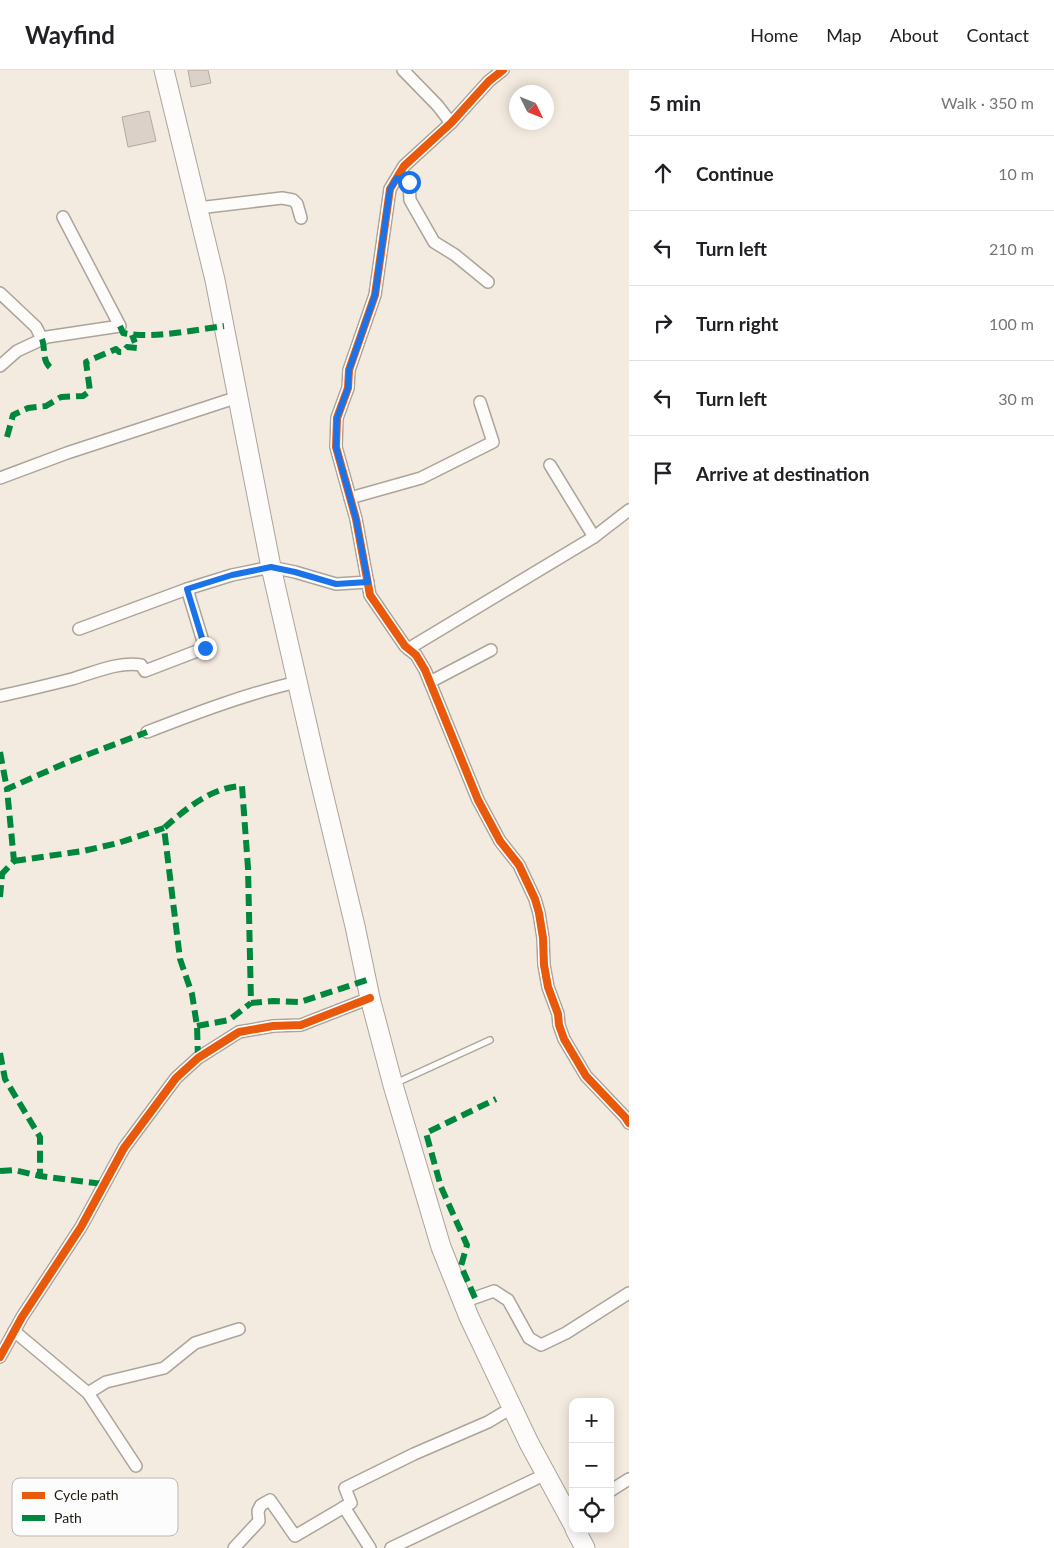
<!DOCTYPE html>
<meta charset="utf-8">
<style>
:root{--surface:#fff;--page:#f2f2f2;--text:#202124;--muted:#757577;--line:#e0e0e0}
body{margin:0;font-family:Lato,sans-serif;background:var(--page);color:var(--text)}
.controls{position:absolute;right:15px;bottom:15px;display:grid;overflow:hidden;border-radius:10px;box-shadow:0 2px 12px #0003}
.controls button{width:45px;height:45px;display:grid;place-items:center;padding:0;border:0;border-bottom:1px solid var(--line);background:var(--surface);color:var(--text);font:25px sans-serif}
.compass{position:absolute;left:509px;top:15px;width:45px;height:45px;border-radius:50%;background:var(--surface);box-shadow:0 2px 12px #0003;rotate:133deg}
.stop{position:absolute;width:15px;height:15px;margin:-11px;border:4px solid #1a73e8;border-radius:50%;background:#fff}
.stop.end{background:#1a73e8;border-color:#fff;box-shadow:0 1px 5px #0008}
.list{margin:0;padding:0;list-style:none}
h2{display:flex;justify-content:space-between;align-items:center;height:65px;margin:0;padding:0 20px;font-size:21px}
h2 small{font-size:16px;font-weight:400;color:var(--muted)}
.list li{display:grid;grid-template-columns:32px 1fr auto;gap:15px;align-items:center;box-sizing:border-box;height:75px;padding:0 20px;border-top:1px solid var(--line)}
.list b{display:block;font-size:19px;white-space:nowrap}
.list em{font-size:16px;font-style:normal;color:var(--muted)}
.icon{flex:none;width:28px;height:28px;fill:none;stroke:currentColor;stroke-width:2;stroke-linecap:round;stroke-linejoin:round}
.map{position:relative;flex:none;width:629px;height:1478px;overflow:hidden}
header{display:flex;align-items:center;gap:30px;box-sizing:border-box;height:70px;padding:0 25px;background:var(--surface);border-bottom:1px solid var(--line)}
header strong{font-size:24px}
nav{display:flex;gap:28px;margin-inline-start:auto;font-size:18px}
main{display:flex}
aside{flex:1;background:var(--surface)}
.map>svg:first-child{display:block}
</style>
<header>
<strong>Wayfind</strong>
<nav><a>Home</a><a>Map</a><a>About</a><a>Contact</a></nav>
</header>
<main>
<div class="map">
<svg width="629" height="1478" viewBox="0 0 629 1478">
<rect width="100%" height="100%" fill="#f4ebe0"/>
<g fill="#dbd1c9" stroke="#b3a9a2">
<path d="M188,0H208L211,13L191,17Z"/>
<path d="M149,41L156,71L128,77L122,47Z"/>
</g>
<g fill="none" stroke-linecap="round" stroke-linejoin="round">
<g stroke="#aba49b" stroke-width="8">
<path id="service" d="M396,1013L490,970"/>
</g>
<g stroke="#aba49b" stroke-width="14">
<g id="minor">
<path d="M403,0L438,36L451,53"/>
<path d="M503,0L489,11L451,53L404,96L390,119L375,225L349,300L348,318L337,348L336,377L356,449L370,525L405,576L416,585L425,600L478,730L500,771L519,795L535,829L539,843L543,868L544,895L548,917L558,944L559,955L564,969L586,1006L625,1047L629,1053"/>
<path d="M397,108L409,112L410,130L434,172L455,185L488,212"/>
<path d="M198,138L282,128L293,130L297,134L301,148"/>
<path d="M0,223L36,257L42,269"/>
<path d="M0,296L17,281L47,267L120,256L63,147"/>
<path d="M550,395L594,467"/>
<path d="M0,408L67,383L238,327"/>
<path d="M350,428L421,408L493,372L480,332"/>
<path d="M79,559L187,519L232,505L271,497L295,502L336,514L368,512"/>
<path d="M408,579L594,467L629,440"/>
<path d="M430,612L491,580"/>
<path d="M0,626C24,621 48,615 72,609C93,603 119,591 141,595L145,601L205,578L187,519"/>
<path d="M147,662C196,643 246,624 297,612"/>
<path d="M463,1232L494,1221L508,1230L529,1268L541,1275L566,1263L629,1223"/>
<path d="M14,1261L88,1323L136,1396"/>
<path d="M0,1287L22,1247L81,1157L124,1078L176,1008L198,988L239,962L273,956L301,955L370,928"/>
<path d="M88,1323L106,1312L164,1298L195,1273L239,1259"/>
<path d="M610,1421L629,1409"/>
<path d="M344,1437L370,1478"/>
<path d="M234,1478L259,1451L258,1441L261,1435L270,1430L295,1466L351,1433L345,1418L414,1384L488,1352L513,1337"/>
<path d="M391,1478L546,1404"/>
</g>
</g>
<g stroke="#aba49b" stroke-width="21">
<g id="trunk">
<path d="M164,0L215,210L271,497L317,698L355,856L370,928L393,1015L441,1177L469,1247L529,1373L573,1454"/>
<path d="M575,1459L585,1478"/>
</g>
</g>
<use href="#service" stroke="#fdfcfa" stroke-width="5.5"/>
<use href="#minor" stroke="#fdfcfa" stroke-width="11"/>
<use href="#trunk" stroke="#fdfcfa" stroke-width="19"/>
<g stroke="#00873e" stroke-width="6" stroke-dasharray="12 6" stroke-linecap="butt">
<path d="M120,256L123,263C155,269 192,260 224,256"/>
<path d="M42,269C46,280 41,291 52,299"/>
<path d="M7,367L13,345L28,338L46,336L61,327L83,326L90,321L86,292L116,279L119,282H123L127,277L137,278L132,265"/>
<path d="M0,682L7,719"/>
<path d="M14,791L83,781L118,773L164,758"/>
<path d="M0,806L14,791L7,719L68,692L147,662"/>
<path d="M0,827L2,805"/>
<path d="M197,956L229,950L251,933"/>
<path d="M0,983L5,1009L40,1067V1106"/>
<path d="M198,988L197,956L192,924L180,889L164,758C186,739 211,717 242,716L248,798L251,933L273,931L300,932L367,910"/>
<path d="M0,1101L14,1100L40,1106L103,1114"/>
<path d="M475,1228L461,1196L467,1175L441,1117L426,1063L496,1029"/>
</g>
<g stroke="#fcfcfc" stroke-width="11">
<g id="cycleway">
<path d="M503,0L489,11L451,53L404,96L390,119L375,225L349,300L348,318L337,348L336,377L356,449L370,525L405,576L416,585L425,600L478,730L500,771L519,795L535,829L539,843L543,868L544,895L548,917L558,944L559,955L564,969L586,1006L625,1047L629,1053"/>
<path d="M0,1287L22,1247L81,1157L124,1078L176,1008L198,988L239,962L273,956L301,955L370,928"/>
</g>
</g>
<use href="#cycleway" stroke="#e8590c" stroke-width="8"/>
</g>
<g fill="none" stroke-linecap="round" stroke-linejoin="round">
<path stroke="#1a73e8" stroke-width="6" d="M205,578L187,519L232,505L271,497L295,502L336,514L368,512L356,449L336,377L337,348L348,318L349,300L375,225L390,119L397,108L409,112"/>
</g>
<rect x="12" y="1408" width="166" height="58" rx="8" fill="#fcfcfc" stroke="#bab8b5" stroke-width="1"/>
<rect x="22" y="1422" width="23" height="7" fill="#e8590c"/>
<rect x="22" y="1445" width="23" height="6" fill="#00873e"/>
<g font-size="14" fill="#1f180f">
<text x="54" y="1430">Cycle path</text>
<text x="54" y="1453">Path</text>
</g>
</svg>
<div class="controls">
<button>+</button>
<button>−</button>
<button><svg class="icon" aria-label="locate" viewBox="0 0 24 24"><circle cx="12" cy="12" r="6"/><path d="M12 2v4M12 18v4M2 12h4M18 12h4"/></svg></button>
</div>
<svg class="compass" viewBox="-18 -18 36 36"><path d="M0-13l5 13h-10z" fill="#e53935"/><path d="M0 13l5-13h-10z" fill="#757577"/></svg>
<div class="stop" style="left:409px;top:112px"></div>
<div class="stop end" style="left:205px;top:578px"></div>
</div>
<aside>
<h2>5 min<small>Walk · 350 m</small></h2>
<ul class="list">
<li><svg class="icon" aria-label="ahead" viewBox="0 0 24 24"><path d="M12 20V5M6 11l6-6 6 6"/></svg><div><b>Continue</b></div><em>10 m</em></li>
<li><svg class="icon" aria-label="left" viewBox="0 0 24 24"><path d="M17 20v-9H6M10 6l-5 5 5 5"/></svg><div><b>Turn left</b></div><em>210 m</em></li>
<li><svg class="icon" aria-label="right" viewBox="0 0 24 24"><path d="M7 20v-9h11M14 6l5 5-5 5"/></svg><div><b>Turn right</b></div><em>100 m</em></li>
<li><svg class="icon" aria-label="left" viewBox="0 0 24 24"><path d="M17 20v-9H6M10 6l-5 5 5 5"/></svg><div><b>Turn left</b></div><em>30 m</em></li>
<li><svg class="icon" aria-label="arrive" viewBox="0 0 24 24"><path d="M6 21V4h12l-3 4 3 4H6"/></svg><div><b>Arrive at destination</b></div></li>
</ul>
</aside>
</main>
